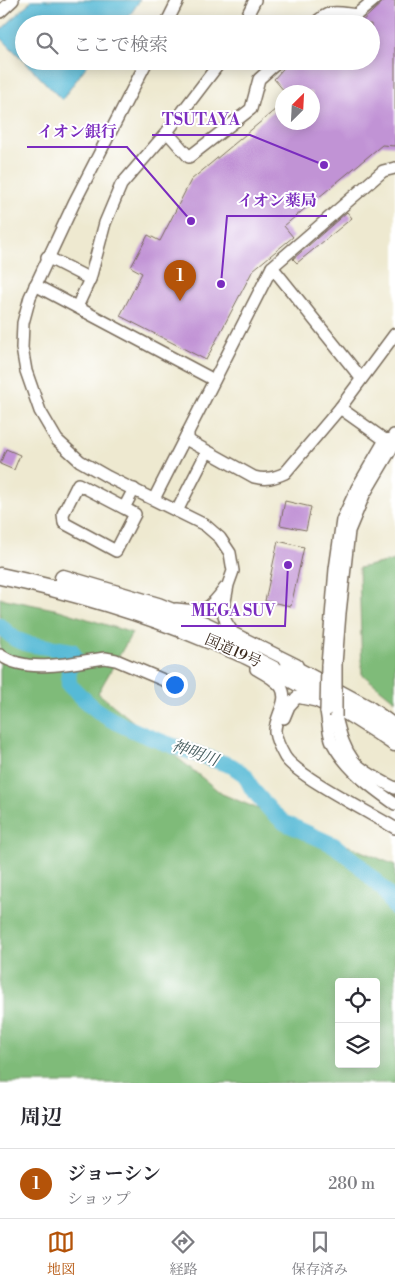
<!DOCTYPE html>
<html lang="ja">
<meta charset="utf-8">
<style>
:root{--surface:#fff;--page:#f7f7f7;--text:#2b2b33;--muted:#7c7c81;--line:#e1e1e2;--accent:#b45309}
body{margin:0;font-family:"Libre Bodoni","Noto Serif JP",serif;background:var(--page);color:var(--text)}
.controls{position:absolute;right:15px;bottom:15px;display:grid;overflow:hidden;border-radius:5px;box-shadow:0 2px 12px #0003}
.controls button{width:45px;height:45px;display:grid;place-items:center;padding:0;border:0;border-bottom:1px solid var(--line);background:var(--surface);color:var(--text);font:25px sans-serif}
.compass{position:absolute;left:275px;top:85px;width:45px;height:45px;border-radius:50%;background:var(--surface);box-shadow:0 2px 12px #0003;rotate:24deg}
.you{position:absolute;left:174px;top:684px;width:18px;height:18px;margin:-12px;border:4px solid #fff;border-radius:50%;background:#1a73e8;box-shadow:0 0 0 8px #1a73e833}
.badge{display:grid;place-items:center;width:32px;height:32px;border-radius:50%;background:var(--accent);color:#fff;font-size:16px;font-weight:700}
.pin{position:absolute;translate:-50% -41px;filter:drop-shadow(0 1px 2px #0008)}
.pin::after{content:'';position:absolute;top:26px;width:18px;height:15px;background:inherit;clip-path:polygon(0 0,100% 0,50% 100%)}
.list{margin:0;padding:0;list-style:none}
h2{display:flex;justify-content:space-between;align-items:center;height:65px;margin:0;padding:0 20px;font-size:21px}
h2 small{font-size:16px;font-weight:400;color:var(--muted)}
.list li{display:grid;grid-template-columns:32px 1fr auto;gap:15px;align-items:center;box-sizing:border-box;height:70px;padding:0 20px;border-top:1px solid var(--line)}
.list b{display:block;font-size:19px;white-space:nowrap}
.list p{margin:0;font-size:16px;white-space:nowrap;color:var(--muted)}
.list em{font-size:16px;font-style:normal;color:var(--muted)}
.icon{flex:none;width:28px;height:28px;fill:none;stroke:currentColor;stroke-width:2;stroke-linecap:round;stroke-linejoin:round}
.map{position:relative;flex:none;width:395px;height:1083px;overflow:hidden}
.search{position:absolute;background:var(--surface);box-shadow:0 2px 12px #0003;left:15px;right:15px;top:15px;height:55px;display:flex;align-items:center;gap:12px;box-sizing:border-box;padding:0 18px;border-radius:28px;color:var(--muted);font-size:19px}
.sheet{height:135px;background:var(--surface)}
nav{display:flex;justify-content:space-around;align-items:center;box-sizing:border-box;height:70px;border-top:1px solid var(--line);background:var(--surface);font-size:14px;color:var(--muted)}
nav a{display:grid;justify-items:center;gap:2px}
nav .on{color:var(--accent)}
.map>svg:first-child{display:block}
</style>
<div class="map">
<svg width="395" height="1083" viewBox="0 0 395 1083">
<rect width="100%" height="100%" fill="#fff"/>
<filter id="ink" filterUnits="userSpaceOnUse"><feTurbulence type="fractalNoise" baseFrequency=".02" numOctaves="2"/><feDisplacementMap in="SourceGraphic" scale="10" xChannelSelector="R" yChannelSelector="G"/><feConvolveMatrix kernelMatrix="1 2 1 2 8 2 1 2 1" color-interpolation-filters="sRGB"/></filter>
<filter id="wash" filterUnits="userSpaceOnUse"><feTurbulence type="fractalNoise" baseFrequency=".0096" numOctaves="4" result="noise"/><feDisplacementMap in="SourceGraphic" scale="20" xChannelSelector="R" yChannelSelector="G"/><feGaussianBlur stdDeviation="1.12" result="paint"/><feColorMatrix in="noise" values="0 0 0 0 0 0 0 0 0 0 0 0 0 0 0 0 0 1.4 0 .05"/><feComposite in="paint" operator="in"/></filter>
<g filter="url(#wash)">
<rect width="100%" height="100%" fill="#eee9d0"/>
<g fill="#7fbb79" stroke="#5d724c" fill-rule="evenodd">
<path d="M395,560V701L362,674L359,568Z"/>
<path d="M0,598L59,610L132,633L98,693L222,794L395,865V1083H0ZM339,982H376V1064H339Z"/>
</g>
<g fill="#57bad6" stroke="#49727a">
<path d="M32,0H140L124,24H24V61L0,37V31Z"/>
<path d="M24,61H90L62,100Z"/>
</g>
<g fill="none" stroke-linecap="round" stroke-linejoin="round">
<path stroke="#57bad6" stroke-width="16" d="M0,626L15,639L28,644L72,651C78,661 71,662 69,671C68,676 69,681 69,685C81,696 92,708 105,716C141,737 192,752 232,766L245,775L252,789L271,811L285,823L334,845L359,865L384,890L395,908"/>
</g>
<g id="blocks">
<g fill="#c193d5">
<path d="M385,0H395V146L382,145L284,226L293,237L253,270L206,360L120,316L142,273L131,267L148,235L160,241L191,180L282,104V122H312V92H285L274,79L290,61H371V24H359Z"/>
<path d="M347,212L352,218L297,263L293,259Z"/>
<path d="M6,449L20,455L14,470L0,464Z"/>
<path d="M285,501L311,507L306,530L280,525Z"/>
<path d="M278,541L304,547L291,606L265,601Z"/>
</g>
</g>
</g>
<g filter="url(#ink)">
<use href="#blocks" fill-opacity="0" stroke="#7a6d5c" stroke-width="1"/>
<g fill="none" stroke-linecap="round" stroke-linejoin="round">
<g stroke="#7a6d5c" stroke-width="14">
<g id="minor">
<path d="M0,12L13,0"/>
<path d="M166,24L178,0"/>
<path d="M243,24L255,0"/>
<path d="M314,24C330,9 335,12 356,15L374,0"/>
<path d="M147,61L74,203L30,297L23,323L22,348L26,371L40,411L57,440L80,461L108,477L205,525L220,538L230,553L233,571L228,585L223,612L226,622L233,633L297,665"/>
<path d="M167,132L189,157L251,109L259,79L279,61"/>
<path d="M395,168L383,171L272,267L188,432V439L191,442L254,477C266,480 274,478 285,473L340,408L395,334"/>
<path d="M47,257L90,279"/>
<path d="M272,267L361,378"/>
<path d="M35,285L214,380"/>
<path d="M77,307L90,279L105,223L121,185L167,132L221,61"/>
<path d="M340,408L385,440"/>
<path d="M154,499L188,432"/>
<path d="M124,508L78,484L63,514L64,523L116,551L135,514L124,508L134,489"/>
<path d="M177,511L207,452"/>
<path d="M176,609C204,613 209,611 225,588"/>
<path d="M0,655C29,675 72,662 105,658L116,660L180,687"/>
<path d="M336,664L340,613L349,531L364,495L393,446L392,439L394,435"/>
<path d="M327,665L335,569L342,520L357,488L385,440L392,439"/>
<path d="M256,669C265,674 275,679 281,687C290,701 274,717 275,732C276,740 281,750 285,757C297,776 372,814 395,828"/>
<path d="M326,711C328,721 328,733 332,742C346,769 371,787 395,804"/>
<path d="M336,717C340,732 343,747 353,760C361,771 383,782 395,788"/>
<path d="M284,718L289,706L297,697L316,701L324,705"/>
</g>
</g>
<g stroke="#7a6d5c" stroke-width="19">
<g id="highway">
<path d="M0,576C71,591 139,611 206,639C221,645 237,651 251,658C301,683 349,712 395,743"/>
<path d="M63,578L158,606L207,626L251,647"/>
<path d="M289,666L367,708L395,728"/>
</g>
</g>
<use href="#minor" stroke="#fff" stroke-width="11"/>
<use href="#highway" stroke="#fff" stroke-width="16"/>
<g stroke="#7a6d5c" stroke-width="14" stroke-linecap="butt">
<g id="minor-bridge">
<path d="M326,711L327,665"/>
<path d="M336,717V664"/>
</g>
</g>
<use href="#minor-bridge" stroke="#fff" stroke-width="11"/>
</g>
</g>
<g text-anchor="middle" dominant-baseline="central" stroke-width="4" stroke-linejoin="round" paint-order="stroke">
<g font-size="15" fill="#3b2a1e" stroke="#fff">
<text transform="translate(233 651) rotate(24)">国道19号</text>
</g>
<g font-size="16" font-style="italic" fill="#455c5e" stroke="#fff">
<text transform="translate(195 753) rotate(20)">神明川</text>
</g>
</g>
<path fill="none" stroke="#7b2cbf" stroke-width="2" d="M324 165L250 135H152M191 221L127 147H27M221 284L227 216H327M288 565L285 626H181"/>
<g fill="#7b2cbf" stroke="#fff" stroke-width="2">
<circle cx="324" cy="165" r="5"/>
<circle cx="191" cy="221" r="5"/>
<circle cx="221" cy="284" r="5"/>
<circle cx="288" cy="565" r="5"/>
</g>
<g font-size="16" text-anchor="middle" font-weight="bold" fill="#7b2cbf" stroke="#fff" stroke-width="4" stroke-linejoin="round" paint-order="stroke">
<text x="201" y="125">TSUTAYA</text>
<text x="77" y="137">イオン銀行</text>
<text x="277" y="206">イオン薬局</text>
<text x="233" y="616">MEGA SUV</text>
</g>
</svg>
<div class="controls">
<button><svg class="icon" aria-label="locate" viewBox="0 0 24 24"><circle cx="12" cy="12" r="6"/><path d="M12 2v4M12 18v4M2 12h4M18 12h4"/></svg></button>
<button><svg class="icon" aria-label="layers" viewBox="0 0 24 24"><path d="M12 4l9 5-9 5-9-5zM3 14l9 5 9-5"/></svg></button>
</div>
<svg class="compass" viewBox="-18 -18 36 36"><path d="M0-13l5 13h-10z" fill="#e53935"/><path d="M0 13l5-13h-10z" fill="#7c7c81"/></svg>
<div class="you"></div>
<div class="pin badge" style="left:180px;top:301px">1</div>
<div class="search"><svg class="icon" aria-label="search" viewBox="0 0 24 24"><circle cx="10" cy="10" r="6"/><path d="M15 15l6 6"/></svg>ここで検索</div>
</div>
<section class="sheet">
<h2>周辺<small></small></h2>
<ul class="list">
<li><span class="badge">1</span><div><b>ジョーシン</b><p>ショップ</p></div><em>280 m</em></li>
</ul>
</section>
<nav>
<a class="on"><svg class="icon" aria-label="map" viewBox="0 0 24 24"><path d="M3 6l6-2 6 2 6-2v14l-6 2-6-2-6 2zM9 4v14M15 6v14"/></svg>地図</a>
<a><svg class="icon" aria-label="directions" viewBox="0 0 24 24"><path d="M12 3l9 9-9 9-9-9zM9 14v-3h6M13 9l2 2-2 2"/></svg>経路</a>
<a><svg class="icon" aria-label="saved" viewBox="0 0 24 24"><path d="M7 4h10v16l-5-4-5 4z"/></svg>保存済み</a>
</nav>
